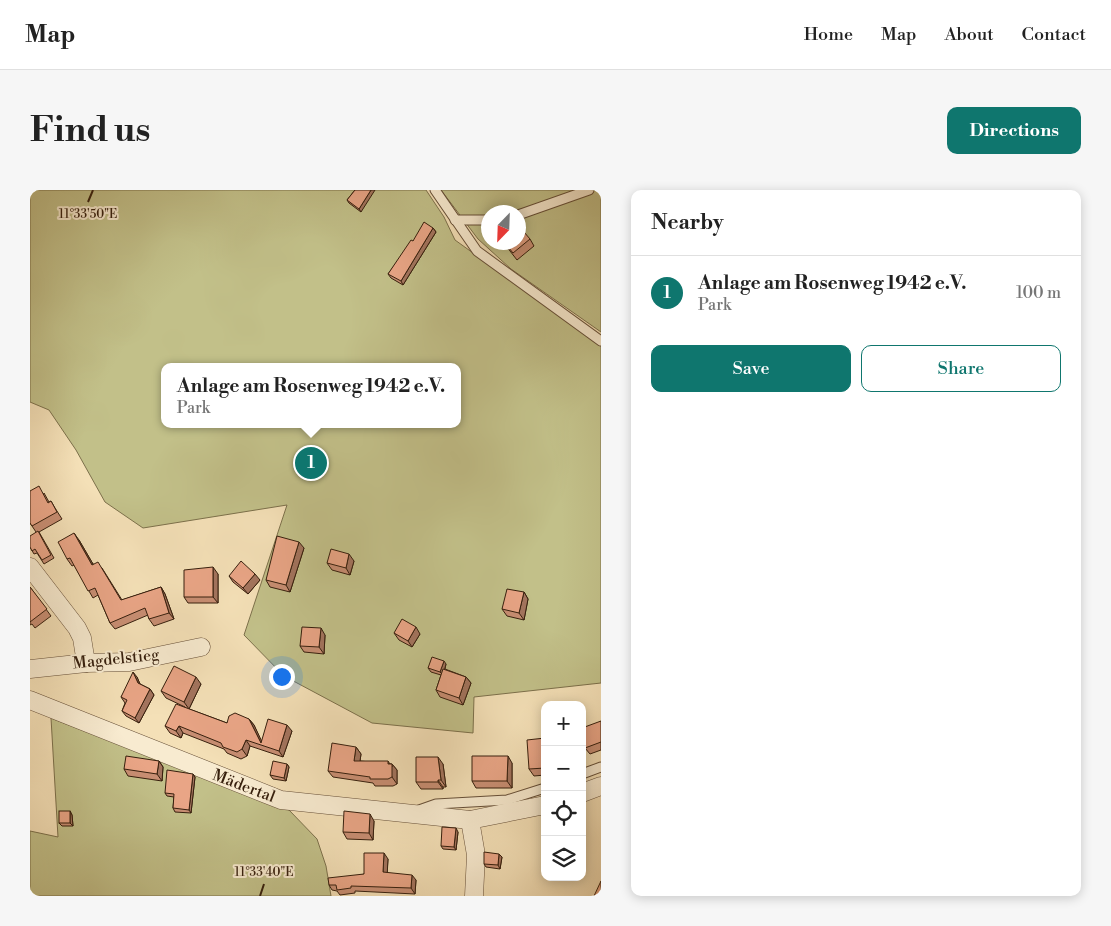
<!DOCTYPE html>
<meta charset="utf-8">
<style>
:root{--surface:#fff;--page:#f6f6f6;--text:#222;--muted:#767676;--line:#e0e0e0;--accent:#0f766e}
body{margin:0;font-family:"Libre Bodoni",serif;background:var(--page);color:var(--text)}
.controls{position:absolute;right:15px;bottom:15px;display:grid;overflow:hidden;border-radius:10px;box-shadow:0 2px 12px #0003}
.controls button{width:45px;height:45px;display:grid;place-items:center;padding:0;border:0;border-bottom:1px solid var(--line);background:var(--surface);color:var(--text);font:25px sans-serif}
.compass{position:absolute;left:451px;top:15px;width:45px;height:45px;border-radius:50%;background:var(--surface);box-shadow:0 2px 12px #0003;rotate:203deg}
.you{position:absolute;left:251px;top:486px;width:18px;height:18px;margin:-12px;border:4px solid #fff;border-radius:50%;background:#1a73e8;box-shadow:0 0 0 8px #1a73e833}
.badge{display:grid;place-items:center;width:32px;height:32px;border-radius:50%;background:var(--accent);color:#fff;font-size:16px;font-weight:700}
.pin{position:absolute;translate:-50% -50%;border:2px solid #fff;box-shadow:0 1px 5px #0006}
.popup{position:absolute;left:131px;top:173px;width:300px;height:65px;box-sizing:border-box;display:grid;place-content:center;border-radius:10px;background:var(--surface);filter:drop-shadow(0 1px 4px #0005);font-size:16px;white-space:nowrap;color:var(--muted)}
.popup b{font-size:19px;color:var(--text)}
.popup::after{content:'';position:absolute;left:50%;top:100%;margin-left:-10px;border:10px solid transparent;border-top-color:var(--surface)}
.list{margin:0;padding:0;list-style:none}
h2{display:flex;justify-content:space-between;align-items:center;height:65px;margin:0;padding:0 20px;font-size:21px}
h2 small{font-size:16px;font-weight:400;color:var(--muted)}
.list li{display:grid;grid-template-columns:32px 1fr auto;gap:15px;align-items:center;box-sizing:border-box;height:75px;padding:0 20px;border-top:1px solid var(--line)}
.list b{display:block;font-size:19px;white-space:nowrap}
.list p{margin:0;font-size:16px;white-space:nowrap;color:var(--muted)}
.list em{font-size:16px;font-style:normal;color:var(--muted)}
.actions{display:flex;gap:10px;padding:15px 20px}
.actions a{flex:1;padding:11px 0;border:1px solid var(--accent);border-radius:10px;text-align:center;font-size:18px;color:var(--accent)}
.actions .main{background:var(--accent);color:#fff}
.icon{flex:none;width:28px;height:28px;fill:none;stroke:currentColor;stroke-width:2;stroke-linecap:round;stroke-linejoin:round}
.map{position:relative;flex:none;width:571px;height:706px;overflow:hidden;border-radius:10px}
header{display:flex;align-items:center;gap:30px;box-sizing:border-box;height:70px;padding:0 25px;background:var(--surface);border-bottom:1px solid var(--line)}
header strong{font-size:24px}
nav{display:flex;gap:28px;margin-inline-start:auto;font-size:18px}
.intro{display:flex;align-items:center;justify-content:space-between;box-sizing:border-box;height:120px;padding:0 30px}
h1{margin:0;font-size:35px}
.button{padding:12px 22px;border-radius:10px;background:var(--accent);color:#fff;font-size:18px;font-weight:700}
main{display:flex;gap:30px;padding:0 30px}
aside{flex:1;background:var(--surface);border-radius:10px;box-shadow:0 2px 12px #0003}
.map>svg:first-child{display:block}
</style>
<header>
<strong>Map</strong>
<nav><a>Home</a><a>Map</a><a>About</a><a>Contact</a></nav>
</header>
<div class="intro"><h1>Find us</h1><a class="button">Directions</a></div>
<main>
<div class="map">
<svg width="571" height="706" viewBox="0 0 571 706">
<rect width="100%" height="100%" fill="#f4e0b7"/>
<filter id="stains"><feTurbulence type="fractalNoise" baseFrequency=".004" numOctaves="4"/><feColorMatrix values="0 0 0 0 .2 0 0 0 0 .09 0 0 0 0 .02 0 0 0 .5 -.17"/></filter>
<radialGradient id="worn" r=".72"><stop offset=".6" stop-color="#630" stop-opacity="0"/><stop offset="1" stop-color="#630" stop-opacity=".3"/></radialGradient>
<g fill="#c2c089" stroke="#7c704b" fill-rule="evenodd">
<path d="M0,0H396L414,27L425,50L571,155V493L444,507L443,543L342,533L254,486L214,445L257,315L113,338L75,312L46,260L19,220L0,212ZM135,177H427V234H135Z"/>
<path d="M411,0H571V142L481,79L448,49ZM458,22H488V52H458Z"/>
<path d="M21,528L259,620L287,649L296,676L301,706H0V641L28,647Z"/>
</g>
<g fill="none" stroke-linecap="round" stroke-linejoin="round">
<g stroke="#664f38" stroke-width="11">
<g id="service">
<path d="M405,0L447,61L571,151"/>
<path d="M488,25L559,0"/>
<path d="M425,30H458"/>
<path d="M552,584L571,577"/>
<path d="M389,620L406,614L477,610L515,598"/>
</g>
</g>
<g stroke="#664f38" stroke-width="19">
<g id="minor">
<path d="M0,377L47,438L52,448L56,473"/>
<path d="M0,479L56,473L99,472L171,457"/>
<path d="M0,510L251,610L440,630L515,615"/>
<path d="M552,603L571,596"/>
<path d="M440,630L446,665L444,706"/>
</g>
</g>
<use href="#service" stroke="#f8ebd0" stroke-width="9"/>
<use href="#minor" stroke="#f8ebd0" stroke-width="18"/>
</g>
<g fill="#c88e73" stroke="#361f0d">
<path d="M325,0L331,22L319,13L317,10Z"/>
<path d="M403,38L406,42L373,95L361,88L358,84L383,51Z"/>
<path d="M500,49L504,56L487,70L473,52H488Z"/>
<path d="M14,303L19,312L21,311L25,318L32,329L9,342L24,368L14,374L7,363L4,364L0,357L6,342L0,333Z"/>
<path d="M49,350L63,374L72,378L92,410L131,397L135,404L144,429L124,436L119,429L118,425L85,439L80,433L68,405L63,408L44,375L42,376L37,369Z"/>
<path d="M274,358L260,402L240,397L236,390Z"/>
<path d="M324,371L320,385L302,380L297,373Z"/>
<path d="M188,384V413H158L154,407Z"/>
<path d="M199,386L230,390L218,404L203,392Z"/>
<path d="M0,397L21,426L5,438L2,434L0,435Z"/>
<path d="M494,402L498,409L494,430L477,426L472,419Z"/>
<path d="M364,443L390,444L382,457L369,450Z"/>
<path d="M295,445L294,464L274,462L270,456Z"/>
<path d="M416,474L415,479L436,487L441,493L433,515L410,507L406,500L411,485L401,482L398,478Z"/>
<path d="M107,487L110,494L120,499L124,505L109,533L96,526L92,521L95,513L91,507Z"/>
<path d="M171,494L159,519L197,533L219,529L224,535L231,551L262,541L253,567L220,556L217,566L211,569L197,563L194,559L153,543L151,548L140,543L135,536L155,517L136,508L131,501Z"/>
<path d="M571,531V560L560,564L555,558Z"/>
<path d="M515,548V585L504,586L499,579Z"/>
<path d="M326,557L331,564L330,571L362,574L367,580V594L363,596H345L343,593L303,587L298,581Z"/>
<path d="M129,571L133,577L132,591L98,586L94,579Z"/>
<path d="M482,573V598H446L442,591Z"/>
<path d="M257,574L259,577L256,591L243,589L240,585Z"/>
<path d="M413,574L416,597H413V599H391L386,592Z"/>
<path d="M163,584L165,587L161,623L145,622L143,618L144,607L137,606L135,603Z"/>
<path d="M40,621L42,625L43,636H32L29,633Z"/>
<path d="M344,631L343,650L317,649L313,642Z"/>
<path d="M428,642L426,660L413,659L411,656Z"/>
<path d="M472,667L470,679L456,677L454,674Z"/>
<path d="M358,669L357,683L386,690L385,704L325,701V703L310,705L307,701L302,700L299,695L334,684Z"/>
</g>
<g fill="#a3745e" stroke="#361f0d">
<path d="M341,0H345L331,22L329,19Z"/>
<path d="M403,38L406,42L373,95L371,91Z"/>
<path d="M44,343L49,350L67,381L62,375Z"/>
<path d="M269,352L274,358L260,402L256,395Z"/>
<path d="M319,364L324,371L320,385L316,378Z"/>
<path d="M183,377L188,384V413L183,407Z"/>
<path d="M225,384L230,390L218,404L213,398Z"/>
<path d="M131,397L135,404L144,429L139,423Z"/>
<path d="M494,402L498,409L494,430L489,423Z"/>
<path d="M386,437L390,444L382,457L378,451Z"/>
<path d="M291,438L295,445L294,464L289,457Z"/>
<path d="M414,471L416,474L413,485L410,482Z"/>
<path d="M103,482L107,487L112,499L108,493Z"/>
<path d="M166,487L171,494L159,519L154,512Z"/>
<path d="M436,487L441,493L433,515L429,508Z"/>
<path d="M120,499L124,505L109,533L105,528Z"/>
<path d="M219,529L224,535L234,556L231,553Z"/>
<path d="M257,535L262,541L253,567L249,561Z"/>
<path d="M149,536L153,543L151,548L146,541Z"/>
<path d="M216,550L220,556L217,566L212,559Z"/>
<path d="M326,557L331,564L329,578L324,571Z"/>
<path d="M478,566L482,573V598L477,591Z"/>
<path d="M408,567L413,574L416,597L411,590Z"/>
<path d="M129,571L133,577L132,591L127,584Z"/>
<path d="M358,571L362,577V574L367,580V594L362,587L358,574Z"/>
<path d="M257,574L259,577L256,591L254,588Z"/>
<path d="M163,584L165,587L161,623L159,620Z"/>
<path d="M408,590L413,597V599L408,592Z"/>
<path d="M40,621L42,625L43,636L40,633Z"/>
<path d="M340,624L344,631L343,650L339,643Z"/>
<path d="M426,638L428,642L426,660L424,657Z"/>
<path d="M354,663L358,669L357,688L353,682Z"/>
<path d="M469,664L472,667L470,679L468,675Z"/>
<path d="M382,685L386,690L385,704L381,698Z"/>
</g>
<g fill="#e9a586" stroke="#361f0d">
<path d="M325,0H341L329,19L317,10Z"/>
<path d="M394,32L403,38L371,91L358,84L381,50L383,51Z"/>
<path d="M488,35L500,49L483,63L474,52H488Z"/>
<path d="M9,296L18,313L21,311L27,322L2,336L0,333V301Z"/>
<path d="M8,341L21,365L12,370L5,359L2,361L0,357V346Z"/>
<path d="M44,343L62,375L68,372L91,410L131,397L139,423L119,429L115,418L80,433L65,398L58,401L40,368L37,369L28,352Z"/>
<path d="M247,346L269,352L256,395L236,390Z"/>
<path d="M301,359L319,364L316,378L297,373Z"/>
<path d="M211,371L225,384L213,398L199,386Z"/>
<path d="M183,377V407H154V380Z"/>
<path d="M0,397L17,419L0,432Z"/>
<path d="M477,399L494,402L489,423L472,419Z"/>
<path d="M372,429L386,437L378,451L364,443Z"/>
<path d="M272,437L291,438L289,457L270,456Z"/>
<path d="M402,467L414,471L410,482L398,478Z"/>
<path d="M144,476L166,487L154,512L131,501Z"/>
<path d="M413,479L436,487L429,508L406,500Z"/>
<path d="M103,482L108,493L120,499L105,528L92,521L97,510L91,507Z"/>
<path d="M146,514L197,533L199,526L205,523L219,529L231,553L238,529L257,535L249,561L216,550L212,559L207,562L193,557L191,553L149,536L146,541L135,536Z"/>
<path d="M571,531V552L555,558L552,549V538Z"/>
<path d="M515,548V578L499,579L497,550Z"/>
<path d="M302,553L326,557L324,571H358V574H362V587L358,589H340V587L298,581Z"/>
<path d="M96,566L129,571L127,584L94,579Z"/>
<path d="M442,566H478L477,591H442Z"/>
<path d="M386,567H408L411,590H408V592H386Z"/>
<path d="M243,571L257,574L254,588L240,585Z"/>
<path d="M137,580L163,584L159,620L143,618L144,604L135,603Z"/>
<rect x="29" y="621" width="11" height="12"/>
<path d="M314,621L340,624L339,643L313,642Z"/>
<path d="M412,637L426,638L424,657L411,656Z"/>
<path d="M454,662L469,664L468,675L454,674Z"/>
<path d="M334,663H354L353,682L382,685L381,698L321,696V698L307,700L306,695H299L298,688L334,684Z"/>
<path d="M571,691V706H564Z"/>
</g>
<path fill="none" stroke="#361f0d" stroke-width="2" d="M58,12L63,0M230,706L234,694"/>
<g text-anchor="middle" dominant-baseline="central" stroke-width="4" stroke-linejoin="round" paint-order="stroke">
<g font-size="16" fill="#361f0d" stroke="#f8ebd0">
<text transform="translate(86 469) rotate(-6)">Magdelstieg</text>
<text transform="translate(214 596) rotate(21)">Mädertal</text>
</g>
</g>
<g font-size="12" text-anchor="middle" fill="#361f0d" stroke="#f8ebd0" stroke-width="4" stroke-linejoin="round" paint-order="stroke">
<text x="58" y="28">11°33'50"E</text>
<text x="234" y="686">11°33'40"E</text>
</g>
<rect width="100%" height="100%" filter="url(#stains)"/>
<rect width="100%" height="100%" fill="url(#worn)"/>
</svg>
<div class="controls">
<button>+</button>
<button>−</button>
<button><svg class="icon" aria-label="locate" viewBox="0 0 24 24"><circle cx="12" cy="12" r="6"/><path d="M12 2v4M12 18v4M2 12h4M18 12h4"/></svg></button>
<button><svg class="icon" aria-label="layers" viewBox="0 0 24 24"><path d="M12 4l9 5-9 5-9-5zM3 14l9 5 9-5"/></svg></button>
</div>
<svg class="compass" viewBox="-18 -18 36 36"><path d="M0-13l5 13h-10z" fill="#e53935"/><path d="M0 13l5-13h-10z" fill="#767676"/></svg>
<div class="you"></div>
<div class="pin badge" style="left:281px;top:273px">1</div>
<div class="popup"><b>Anlage am Rosenweg 1942 e.V.</b>Park</div>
</div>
<aside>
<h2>Nearby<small></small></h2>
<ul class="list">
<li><span class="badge">1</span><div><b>Anlage am Rosenweg 1942 e.V.</b><p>Park</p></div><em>100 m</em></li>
</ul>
<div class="actions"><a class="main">Save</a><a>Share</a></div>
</aside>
</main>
